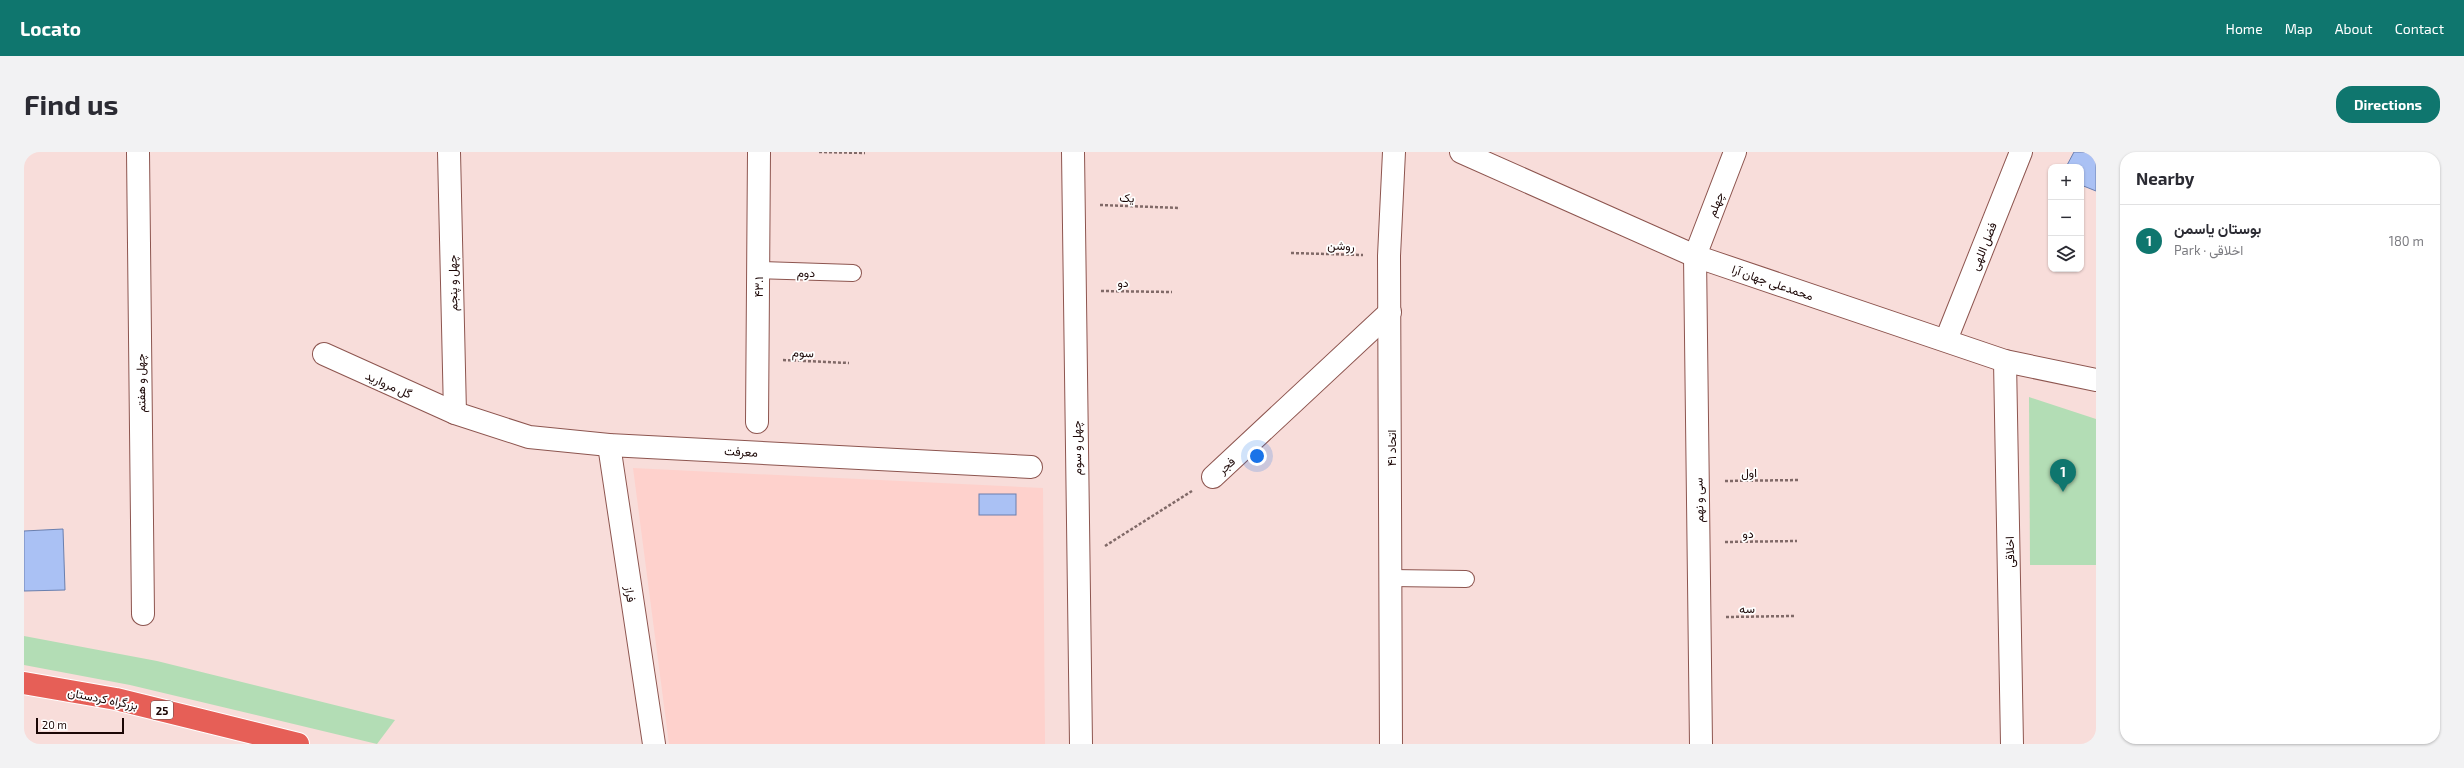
<!DOCTYPE html>
<meta charset="utf-8">
<style>
:root{--surface:#fff;--page:#f2f2f3;--text:#2b2b33;--muted:#7c7c81;--line:#e1e1e2;--accent:#0f766e}
body{margin:0;font-family:"Exo 2",Vazirmatn,sans-serif;background:var(--page);color:var(--text)}
.controls{position:absolute;right:12px;top:12px;display:grid;overflow:hidden;border-radius:8px;box-shadow:0 1px 3px #0004}
.controls button{width:36px;height:36px;display:grid;place-items:center;padding:0;border:0;border-bottom:1px solid var(--line);background:var(--surface);color:var(--text);font:20px sans-serif}
.scale{position:absolute;left:12px;bottom:10px;width:88px;box-sizing:border-box;padding-left:4px;border:2px solid #1b0605;border-top:0;font-size:11px;line-height:14px;white-space:nowrap;color:#1b0605;-webkit-text-stroke:3px #fff;paint-order:stroke}
.you{position:absolute;left:1233px;top:304px;width:14px;height:14px;margin:-10px;border:3px solid #fff;border-radius:50%;background:#1a73e8;box-shadow:0 0 0 6px #1a73e833}
.badge{display:grid;place-items:center;width:26px;height:26px;border-radius:50%;background:var(--accent);color:#fff;font-size:13px;font-weight:700}
.pin{position:absolute;translate:-50% -33px;filter:drop-shadow(0 1px 2px #0008)}
.pin::after{content:'';position:absolute;top:21px;width:14px;height:12px;background:inherit;clip-path:polygon(0 0,100% 0,50% 100%)}
.list{margin:0;padding:0;list-style:none}
h2{display:flex;justify-content:space-between;align-items:center;height:52px;margin:0;padding:0 16px;font-size:17px}
h2 small{font-size:13px;font-weight:400;color:var(--muted)}
.list li{display:grid;grid-template-columns:26px 1fr auto;gap:12px;align-items:center;box-sizing:border-box;height:72px;padding:0 16px;border-top:1px solid var(--line)}
.list b{display:block;font-size:15px;white-space:nowrap}
.list p{margin:0;font-size:13px;white-space:nowrap;color:var(--muted)}
.list em{font-size:13px;font-style:normal;color:var(--muted)}
.icon{flex:none;width:22px;height:22px;fill:none;stroke:currentColor;stroke-width:2;stroke-linecap:round;stroke-linejoin:round}
.map{position:relative;flex:none;width:2072px;height:592px;overflow:hidden;border-radius:16px}
header{display:flex;align-items:center;gap:24px;box-sizing:border-box;height:56px;padding:0 20px;background:var(--accent);color:#fff}
header strong{font-size:19px}
nav{display:flex;gap:22px;margin-inline-start:auto;font-size:14px}
.intro{display:flex;align-items:center;justify-content:space-between;box-sizing:border-box;height:96px;padding:0 24px}
h1{margin:0;font-size:28px}
.button{padding:10px 18px;border-radius:16px;background:var(--accent);color:#fff;font-size:14px;font-weight:700}
main{display:flex;gap:24px;padding:0 24px}
aside{flex:1;background:var(--surface);border-radius:16px;box-shadow:0 1px 3px #0004}
.map>svg:first-child{display:block}
</style>
<header>
<strong>Locato</strong>
<nav><a>Home</a><a>Map</a><a>About</a><a>Contact</a></nav>
</header>
<div class="intro"><h1>Find us</h1><a class="button">Directions</a></div>
<main>
<div class="map">
<svg width="2072" height="592" viewBox="0 0 2072 592">
<rect width="100%" height="100%" fill="#f8ddda"/>
<path fill="#fed1cc" d="M609,316L1019,336L1021,592H645Z"/>
<g fill="#b3ddb5">
<path d="M2005,245L2072,267V413H2006Z"/>
<path d="M0,484L133,509L371,568L353,592L106,533L0,513Z"/>
</g>
<g fill="#aac1f4" stroke="#6a7fae">
<path d="M2050,0H2072V39L2057,33V15H2042Z"/>
<rect x="955" y="342" width="37" height="21"/>
<path d="M39,377L41,438L0,439V379Z"/>
</g>
<g fill="none" stroke-linecap="round" stroke-linejoin="round">
<g stroke="#8d554f" stroke-width="18">
<g id="lane">
<path d="M734,118L829,121"/>
<path d="M1367,426L1442,427"/>
</g>
</g>
<g stroke="#8d554f" stroke-width="24">
<g id="street">
<path d="M114,0L119,462"/>
<path d="M425,0L431,261"/>
<path d="M1049,0L1057,592"/>
<path d="M1922,188L1997,0"/>
<path d="M300,202L431,261L505,285L585,293L1007,315"/>
<path d="M1981,209L1988,592"/>
<path d="M733,270L735,0"/>
<path d="M585,293L630,592"/>
<path d="M1189,325L1366,160"/>
<path d="M1367,592L1365,104L1370,0"/>
<path d="M1677,592L1671,104L1711,0"/>
</g>
</g>
<g stroke="#8d554f" stroke-width="24">
<path id="secondary" d="M1437,0L1671,104L1981,209L2072,228"/>
</g>
<g stroke="#fff" stroke-width="24">
<path id="highway" d="M0,531L92,547L274,592"/>
</g>
<g stroke="#806967" stroke-width="2.5" stroke-dasharray="3 2" stroke-linecap="butt">
<path d="M795,0L841,1"/>
<path d="M1076,53L1156,56"/>
<path d="M1267,101L1339,103"/>
<path d="M1077,139L1148,140"/>
<path d="M759,208L825,211"/>
<path d="M1701,329L1776,328"/>
<path d="M1701,390L1773,389"/>
<path d="M1081,394L1168,339"/>
<path d="M1702,465L1770,464"/>
</g>
<use href="#lane" stroke="#fff" stroke-width="16"/>
<use href="#street" stroke="#fff" stroke-width="22"/>
<use href="#secondary" stroke="#fff" stroke-width="22"/>
<use href="#highway" stroke="#e65f57" stroke-width="22"/>
</g>
<g text-anchor="middle" dominant-baseline="central" stroke-width="3.5" stroke-linejoin="round" paint-order="stroke">
<rect fill="#fff" stroke="#5f5150" stroke-width="1" x="127" y="549" width="22" height="18" rx="3"/>
<g font-size="11" font-weight="bold" fill="#1b0605">
<text x="138" y="558">25</text>
</g>
<g font-size="12" fill="#1b0605" stroke="#fff">
<text transform="translate(1103 45) rotate(2)">یک</text>
<text transform="translate(1691 52) rotate(-69)">چهلم</text>
<text transform="translate(1317 93) rotate(2)">روشن</text>
<text transform="translate(1959 94) rotate(-68)">فضل اللهی</text>
<text transform="translate(782 120) rotate(2)">دوم</text>
<text transform="translate(1099 130) rotate(1)">دو</text>
<text transform="translate(1749 130) rotate(19)">محمدعلی جهان آرا</text>
<text transform="translate(428 131) rotate(-91)">چهل و پنجم</text>
<text transform="translate(734 135) rotate(-89)">۴۳.۱</text>
<text transform="translate(779 200) rotate(2)">سوم</text>
<text transform="translate(116 231) rotate(-91)">چهل و هفتم</text>
<text transform="translate(365 232) rotate(24)">گل مروارید</text>
<text transform="translate(1052 296) rotate(-91)">چهل و سوم</text>
<text transform="translate(1367 296) rotate(-90)">اتحاد ۴۱</text>
<text transform="translate(717 299) rotate(3)">معرفت</text>
<text transform="translate(1202 313) rotate(-43)">فجر</text>
<text transform="translate(1725 320) rotate(-1)">اول</text>
<text transform="translate(1674 348) rotate(-91)">سی و نهم</text>
<text transform="translate(1724 381) rotate(-1)">دو</text>
<text transform="translate(1985 400) rotate(-91)">اخلاقی</text>
<text transform="translate(607 442) rotate(82)">فراز</text>
<text transform="translate(1723 456) rotate(-1)">سه</text>
<text transform="translate(79 546) rotate(11)">بزرگراه کردستان</text>
</g>
</g>
</svg>
<div class="controls">
<button>+</button>
<button>−</button>
<button><svg class="icon" aria-label="layers" viewBox="0 0 24 24"><path d="M12 4l9 5-9 5-9-5zM3 14l9 5 9-5"/></svg></button>
</div>
<div class="scale">20 m</div>
<div class="you"></div>
<div class="pin badge" style="left:2039px;top:340px">1</div>
</div>
<aside>
<h2>Nearby<small></small></h2>
<ul class="list">
<li><span class="badge">1</span><div><b>بوستان یاسمن</b><p>Park · اخلاقی</p></div><em>180 m</em></li>
</ul>
</aside>
</main>
